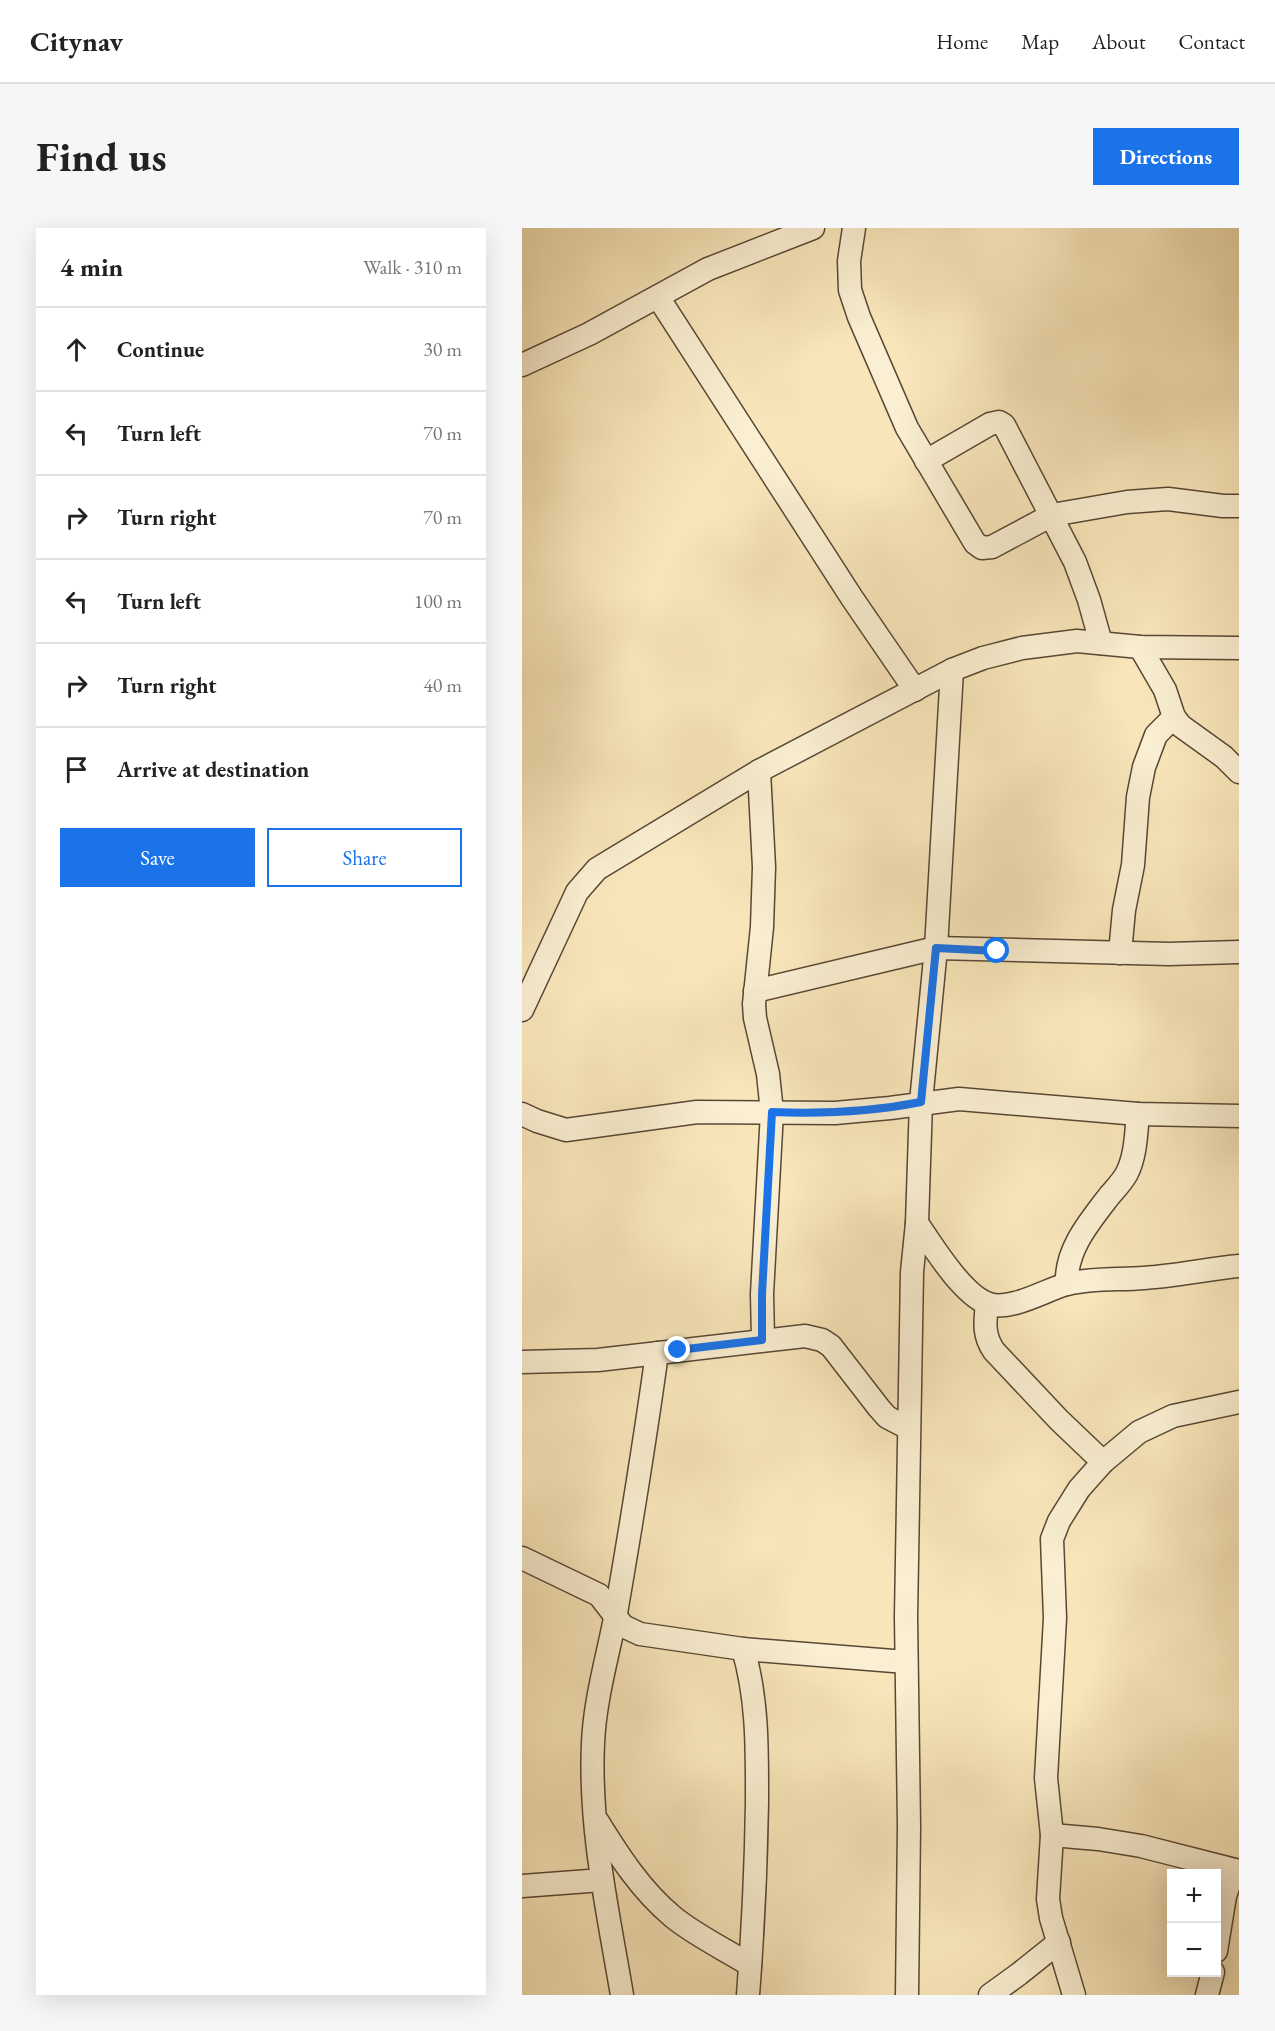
<!DOCTYPE html>
<meta charset="utf-8">
<style>
:root{--surface:#fff;--page:#f6f6f6;--text:#222;--muted:#767676;--line:#e0e0e0;--accent:#1a73e8}
body{margin:0;font-family:"EB Garamond",serif;background:var(--page);color:var(--text)}
.controls{position:absolute;right:18px;bottom:18px;display:grid;overflow:hidden;border-radius:0px;box-shadow:0 6px 24px #0002}
.controls button{width:54px;height:54px;display:grid;place-items:center;padding:0;border:0;border-bottom:2px solid var(--line);background:var(--surface);color:var(--text);font:30px sans-serif}
.stop{position:absolute;width:18px;height:18px;margin:-14px;border:4px solid #1a73e8;border-radius:50%;background:#fff}
.stop.end{background:#1a73e8;border-color:#fff;box-shadow:0 2px 6px #0008}
.list{margin:0;padding:0;list-style:none}
h2{display:flex;justify-content:space-between;align-items:center;height:78px;margin:0;padding:0 24px;font-size:26px}
h2 small{font-size:20px;font-weight:400;color:var(--muted)}
.list li{display:grid;grid-template-columns:39px 1fr auto;gap:18px;align-items:center;box-sizing:border-box;height:84px;padding:0 24px;border-top:2px solid var(--line)}
.list b{display:block;font-size:22px;white-space:nowrap}
.list em{font-size:20px;font-style:normal;color:var(--muted)}
.actions{display:flex;gap:12px;padding:18px 24px}
.actions a{flex:1;padding:14px 0;border:2px solid var(--accent);border-radius:0px;text-align:center;font-size:21px;color:var(--accent)}
.actions .main{background:var(--accent);color:#fff}
.icon{flex:none;width:33px;height:33px;fill:none;stroke:currentColor;stroke-width:2;stroke-linecap:round;stroke-linejoin:round}
.map{position:relative;flex:none;width:717px;height:1767px;overflow:hidden;border-radius:0px}
header{display:flex;align-items:center;gap:36px;box-sizing:border-box;height:84px;padding:0 30px;background:var(--surface);border-bottom:2px solid var(--line)}
header strong{font-size:28px}
nav{display:flex;gap:33px;margin-inline-start:auto;font-size:21px}
.intro{display:flex;align-items:center;justify-content:space-between;box-sizing:border-box;height:144px;padding:0 36px}
h1{margin:0;font-size:42px}
.button{padding:15px 27px;border-radius:0px;background:var(--accent);color:#fff;font-size:21px;font-weight:700}
main{display:flex;gap:36px;padding:0 36px}
aside{flex:1;background:var(--surface);border-radius:0px;box-shadow:0 6px 24px #0002}
.map>svg:first-child{display:block}
</style>
<header>
<strong>Citynav</strong>
<nav><a>Home</a><a>Map</a><a>About</a><a>Contact</a></nav>
</header>
<div class="intro"><h1>Find us</h1><a class="button">Directions</a></div>
<main>
<aside>
<h2>4 min<small>Walk · 310 m</small></h2>
<ul class="list">
<li><svg class="icon" aria-label="ahead" viewBox="0 0 24 24"><path d="M12 20V5M6 11l6-6 6 6"/></svg><div><b>Continue</b></div><em>30 m</em></li>
<li><svg class="icon" aria-label="left" viewBox="0 0 24 24"><path d="M17 20v-9H6M10 6l-5 5 5 5"/></svg><div><b>Turn left</b></div><em>70 m</em></li>
<li><svg class="icon" aria-label="right" viewBox="0 0 24 24"><path d="M7 20v-9h11M14 6l5 5-5 5"/></svg><div><b>Turn right</b></div><em>70 m</em></li>
<li><svg class="icon" aria-label="left" viewBox="0 0 24 24"><path d="M17 20v-9H6M10 6l-5 5 5 5"/></svg><div><b>Turn left</b></div><em>100 m</em></li>
<li><svg class="icon" aria-label="right" viewBox="0 0 24 24"><path d="M7 20v-9h11M14 6l5 5-5 5"/></svg><div><b>Turn right</b></div><em>40 m</em></li>
<li><svg class="icon" aria-label="arrive" viewBox="0 0 24 24"><path d="M6 21V4h12l-3 4 3 4H6"/></svg><div><b>Arrive at destination</b></div></li>
</ul>
<div class="actions"><a class="main">Save</a><a>Share</a></div>
</aside>
<div class="map">
<svg width="717" height="1767" viewBox="0 0 717 1767">
<rect width="100%" height="100%" fill="#f8e6ba"/>
<filter id="stains"><feTurbulence type="fractalNoise" baseFrequency=".00333" numOctaves="4"/><feColorMatrix values="0 0 0 0 .2 0 0 0 0 .09 0 0 0 0 .02 0 0 0 .5 -.17"/></filter>
<radialGradient id="worn" r=".72"><stop offset=".6" stop-color="#630" stop-opacity="0"/><stop offset="1" stop-color="#630" stop-opacity=".3"/></radialGradient>
<g fill="none" stroke-linecap="round" stroke-linejoin="round">
<g stroke="#594734" stroke-width="25">
<g id="minor">
<path d="M332,0L327,33L328,62L337,89L385,200L453,315L460,320L470,319L530,287L605,274L646,271L701,278H717"/>
<path d="M136,69L330,370L393,462"/>
<path d="M0,137L67,106L186,41L291,0"/>
<path d="M404,233L468,196L477,194L482,197L553,334L567,372L579,415"/>
<path d="M618,419L643,462L652,489L659,498L702,529L717,544"/>
<path d="M237,543L242,639L240,699L232,776L233,790L246,846L250,884L240,1066L241,1112"/>
<path d="M598,725L602,682L611,637L616,569L622,539L634,507L652,489"/>
<path d="M233,763L414,720L647,726L717,724"/>
<path d="M0,782L55,664L75,641L237,543L430,442L461,430L500,420L555,413L618,419L717,420"/>
<path d="M0,886L15,893L44,902L175,884L313,885L368,880L437,871L616,886L717,888"/>
<path d="M395,995C410,1017 441,1068 467,1076C490,1083 523,1062 545,1056C570,1050 597,1052 622,1050C654,1048 686,1041 717,1038"/>
<path d="M545,1056C543,1022 568,993 588,967C594,960 601,953 605,945C614,927 614,905 616,886"/>
<path d="M465,1076C463,1094 461,1107 472,1123L537,1192L581,1234"/>
<path d="M0,1134L76,1132L283,1108L300,1112L309,1118L357,1180L365,1189L386,1200"/>
<path d="M0,1330L77,1367L101,1398L118,1406L221,1421L384,1434"/>
<path d="M221,1421C236,1471 235,1523 235,1575C234,1639 231,1703 226,1767"/>
<path d="M76,1594C97,1628 119,1662 150,1688C171,1706 204,1722 228,1737"/>
<path d="M530,1607L576,1611L619,1618L717,1643"/>
<path d="M0,1658L80,1652"/>
<path d="M694,1723L703,1668L712,1642"/>
<path d="M100,1767C86,1684 67,1600 71,1515C73,1470 86,1428 94,1385C109,1298 123,1212 135,1125"/>
<path d="M385,1767L387,1598L384,1389L390,1044L395,995L399,874L414,720L430,442"/>
<path d="M468,1767L497,1746L537,1714"/>
<path d="M552,1767L529,1690L526,1671L530,1607L524,1550L533,1390L530,1311L537,1293L557,1261L581,1234L617,1204L651,1188L717,1174"/>
<path d="M685,1767L691,1744"/>
</g>
</g>
<use href="#minor" stroke="#faefd2" stroke-width="22"/>
</g>
<g fill="none" stroke-linecap="round" stroke-linejoin="round">
<path stroke="#1a73e8" stroke-width="8" d="M156,1122L240,1112V1066L250,884C300,886 349,884 399,874L414,720L475,723"/>
</g>
<rect width="100%" height="100%" filter="url(#stains)"/>
<rect width="100%" height="100%" fill="url(#worn)"/>
</svg>
<div class="controls">
<button>+</button>
<button>−</button>
</div>
<div class="stop" style="left:475px;top:723px"></div>
<div class="stop end" style="left:156px;top:1122px"></div>
</div>
</main>
